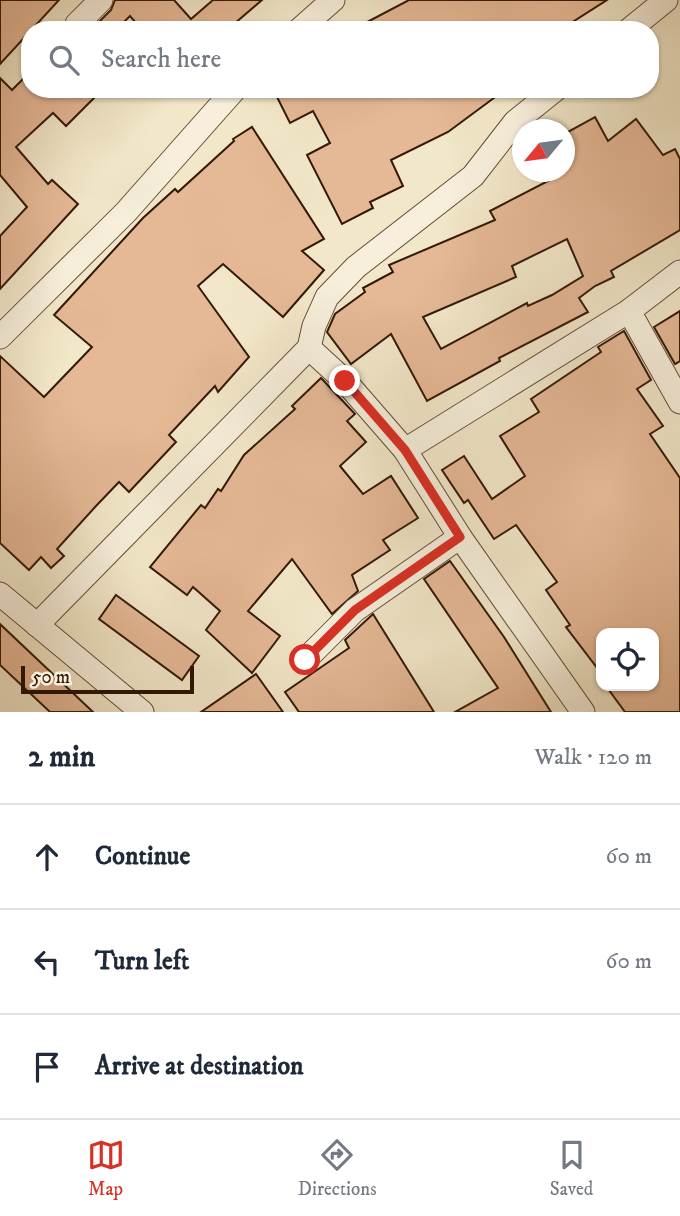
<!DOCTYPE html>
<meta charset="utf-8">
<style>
:root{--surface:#fff;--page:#f6f6f7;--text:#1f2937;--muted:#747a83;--line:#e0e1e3;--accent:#d93025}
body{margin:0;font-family:"IM FELL DW Pica",serif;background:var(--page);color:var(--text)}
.controls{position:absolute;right:21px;bottom:21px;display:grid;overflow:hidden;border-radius:14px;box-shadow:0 2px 5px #0004}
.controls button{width:63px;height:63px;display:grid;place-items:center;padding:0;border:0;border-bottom:2px solid var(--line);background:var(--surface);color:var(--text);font:35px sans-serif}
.compass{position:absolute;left:512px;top:119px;width:63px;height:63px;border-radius:50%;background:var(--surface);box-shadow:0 2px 5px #0004;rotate:241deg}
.scale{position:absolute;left:21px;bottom:18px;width:173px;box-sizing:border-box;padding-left:7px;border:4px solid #331905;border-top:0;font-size:19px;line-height:24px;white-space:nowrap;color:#331905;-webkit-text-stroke:5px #f7efdc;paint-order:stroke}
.stop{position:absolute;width:21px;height:21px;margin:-16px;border:5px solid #d93025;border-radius:50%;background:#fff}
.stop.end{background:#d93025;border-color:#fff;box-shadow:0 2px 7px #0008}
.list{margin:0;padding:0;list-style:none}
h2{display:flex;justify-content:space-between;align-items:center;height:91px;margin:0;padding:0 28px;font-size:30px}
h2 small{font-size:23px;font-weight:400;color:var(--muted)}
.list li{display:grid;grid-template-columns:46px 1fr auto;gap:21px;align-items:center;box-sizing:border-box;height:105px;padding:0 28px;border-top:2px solid var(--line)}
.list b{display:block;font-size:26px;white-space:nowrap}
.list em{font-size:23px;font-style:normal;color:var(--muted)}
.icon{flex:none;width:38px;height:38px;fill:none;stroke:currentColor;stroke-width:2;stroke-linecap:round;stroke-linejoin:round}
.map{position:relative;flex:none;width:680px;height:712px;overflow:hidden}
.search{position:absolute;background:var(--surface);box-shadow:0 2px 5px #0004;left:21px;right:21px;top:21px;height:77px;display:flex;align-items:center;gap:18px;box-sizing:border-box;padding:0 24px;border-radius:28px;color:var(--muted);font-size:26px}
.sheet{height:406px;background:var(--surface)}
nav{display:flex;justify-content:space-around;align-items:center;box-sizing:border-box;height:98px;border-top:2px solid var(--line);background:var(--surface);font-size:19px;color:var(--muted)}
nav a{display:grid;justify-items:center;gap:4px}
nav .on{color:var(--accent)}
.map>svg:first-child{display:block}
</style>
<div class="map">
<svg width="680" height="712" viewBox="0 0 680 712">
<rect width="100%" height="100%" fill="#f2e7c9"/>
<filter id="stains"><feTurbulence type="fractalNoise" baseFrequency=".00286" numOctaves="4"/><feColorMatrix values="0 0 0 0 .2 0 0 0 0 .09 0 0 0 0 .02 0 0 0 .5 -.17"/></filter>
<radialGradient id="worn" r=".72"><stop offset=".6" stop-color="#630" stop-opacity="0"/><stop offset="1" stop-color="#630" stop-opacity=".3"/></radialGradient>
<g fill="#e5b896" stroke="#331905" stroke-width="2" fill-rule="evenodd">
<path d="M0,0H59L0,64Z"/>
<path d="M115,0H174L191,19L213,0H262L227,30H142L130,16L116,30H91L111,10Z"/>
<path d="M409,0H607L560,30H352Z"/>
<path d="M30,72V89H103L66,126L53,113L16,147L48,184L52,180L78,204L0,289V236L27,207L0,175V78L12,90Z"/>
<path d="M273,89H506L448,132L391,160L403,186L370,202L373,208L342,224L307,155L330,143L313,111L290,123Z"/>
<path d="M595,117L608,141L636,119L663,155L675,149L680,159V230L611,271L614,277L595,286L579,298L588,312L499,358L500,361L427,401L391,334L351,364L327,332L335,314L365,292L363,288L393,272L389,265L495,220L490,211L548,181L536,172H564V134ZM567,239L583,276L552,295L528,306L527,303L441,349L423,317L516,277L512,266Z"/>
<path d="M252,127L324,239L302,251L324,270L283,317L223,264L198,286L249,357L218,392L215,386L169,435L176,442L129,492L119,482L96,506L57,549L64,556L51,568L41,557L29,570L0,543V356L44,397L92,347L54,315L143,218L175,189L178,192L234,141L233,139Z"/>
<path d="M680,311V361L675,364L654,327Z"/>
<path d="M624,331L651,380L637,389L663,426L650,434L680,478V712H625L606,686H654V633H601V673L566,627L570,625L546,590L557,582L516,525L494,539L468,500L464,503L442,470L464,456L492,499L525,476L500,436L539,412L531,399L601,352L598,347Z"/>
<path d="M321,378L355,414L347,421L366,442L340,466L363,494L391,476L418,518L383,540L390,550L352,575L358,591L332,614L292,559L248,611L280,636L252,673L206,630L220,611L193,587L187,595L150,567L201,505L205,508L218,489L221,491L244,455L295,409L292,406Z"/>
<path d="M450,561L504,637L551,712H455L498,688L424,579Z"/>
<path d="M116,595L199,656L182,680L99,619Z"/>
<path d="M373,614L434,712H299L285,692L349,648L345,640Z"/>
<path d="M0,624L93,712H50L0,665Z"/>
<path d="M256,674L283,712H201Z"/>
</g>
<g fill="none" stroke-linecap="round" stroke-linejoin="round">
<g stroke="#634c36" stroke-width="25">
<g id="street">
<path d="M77,24L101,0"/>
<path d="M299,30L333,0"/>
<path d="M629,30L666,0"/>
<path d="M629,311L680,402"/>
<path d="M0,337L126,212L235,89"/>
<path d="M309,348L345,381L405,450L460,537L583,712"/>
<path d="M405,450L629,311L680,272"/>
<path d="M0,594L142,712"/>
<path d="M37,625L309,348L314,326L327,297L356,267L473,176L515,122L556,89"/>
<path d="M305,660L355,610L460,537"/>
</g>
</g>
<use href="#street" stroke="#f7efdc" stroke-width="23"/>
</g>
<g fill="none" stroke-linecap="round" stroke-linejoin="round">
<path stroke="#d93025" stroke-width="9" d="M305,660L355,610L460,537L405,450L345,381"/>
</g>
<rect width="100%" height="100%" filter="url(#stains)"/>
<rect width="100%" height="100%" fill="url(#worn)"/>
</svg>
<div class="controls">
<button><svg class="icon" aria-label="locate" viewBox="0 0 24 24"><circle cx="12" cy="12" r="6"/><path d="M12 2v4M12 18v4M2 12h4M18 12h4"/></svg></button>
</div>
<svg class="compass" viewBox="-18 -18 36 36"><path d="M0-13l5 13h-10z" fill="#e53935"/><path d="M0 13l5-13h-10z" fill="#747a83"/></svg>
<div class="scale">50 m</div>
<div class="stop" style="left:305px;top:660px"></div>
<div class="stop end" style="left:345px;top:381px"></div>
<div class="search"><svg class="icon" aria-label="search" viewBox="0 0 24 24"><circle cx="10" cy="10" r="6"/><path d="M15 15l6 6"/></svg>Search here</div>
</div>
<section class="sheet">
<h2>2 min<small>Walk · 120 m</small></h2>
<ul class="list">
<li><svg class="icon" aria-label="ahead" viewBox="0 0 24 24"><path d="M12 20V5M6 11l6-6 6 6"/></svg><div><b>Continue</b></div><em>60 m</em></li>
<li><svg class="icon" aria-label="left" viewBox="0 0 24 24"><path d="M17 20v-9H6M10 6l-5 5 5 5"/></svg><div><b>Turn left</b></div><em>60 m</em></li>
<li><svg class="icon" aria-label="arrive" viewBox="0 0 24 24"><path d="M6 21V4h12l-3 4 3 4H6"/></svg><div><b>Arrive at destination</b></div></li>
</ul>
</section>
<nav>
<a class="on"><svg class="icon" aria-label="map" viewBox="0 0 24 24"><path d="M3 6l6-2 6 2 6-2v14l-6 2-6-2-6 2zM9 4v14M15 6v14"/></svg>Map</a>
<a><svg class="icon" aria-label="directions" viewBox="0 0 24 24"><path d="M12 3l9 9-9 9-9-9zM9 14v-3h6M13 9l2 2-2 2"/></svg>Directions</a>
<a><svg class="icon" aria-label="saved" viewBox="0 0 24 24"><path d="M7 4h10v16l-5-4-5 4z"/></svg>Saved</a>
</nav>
